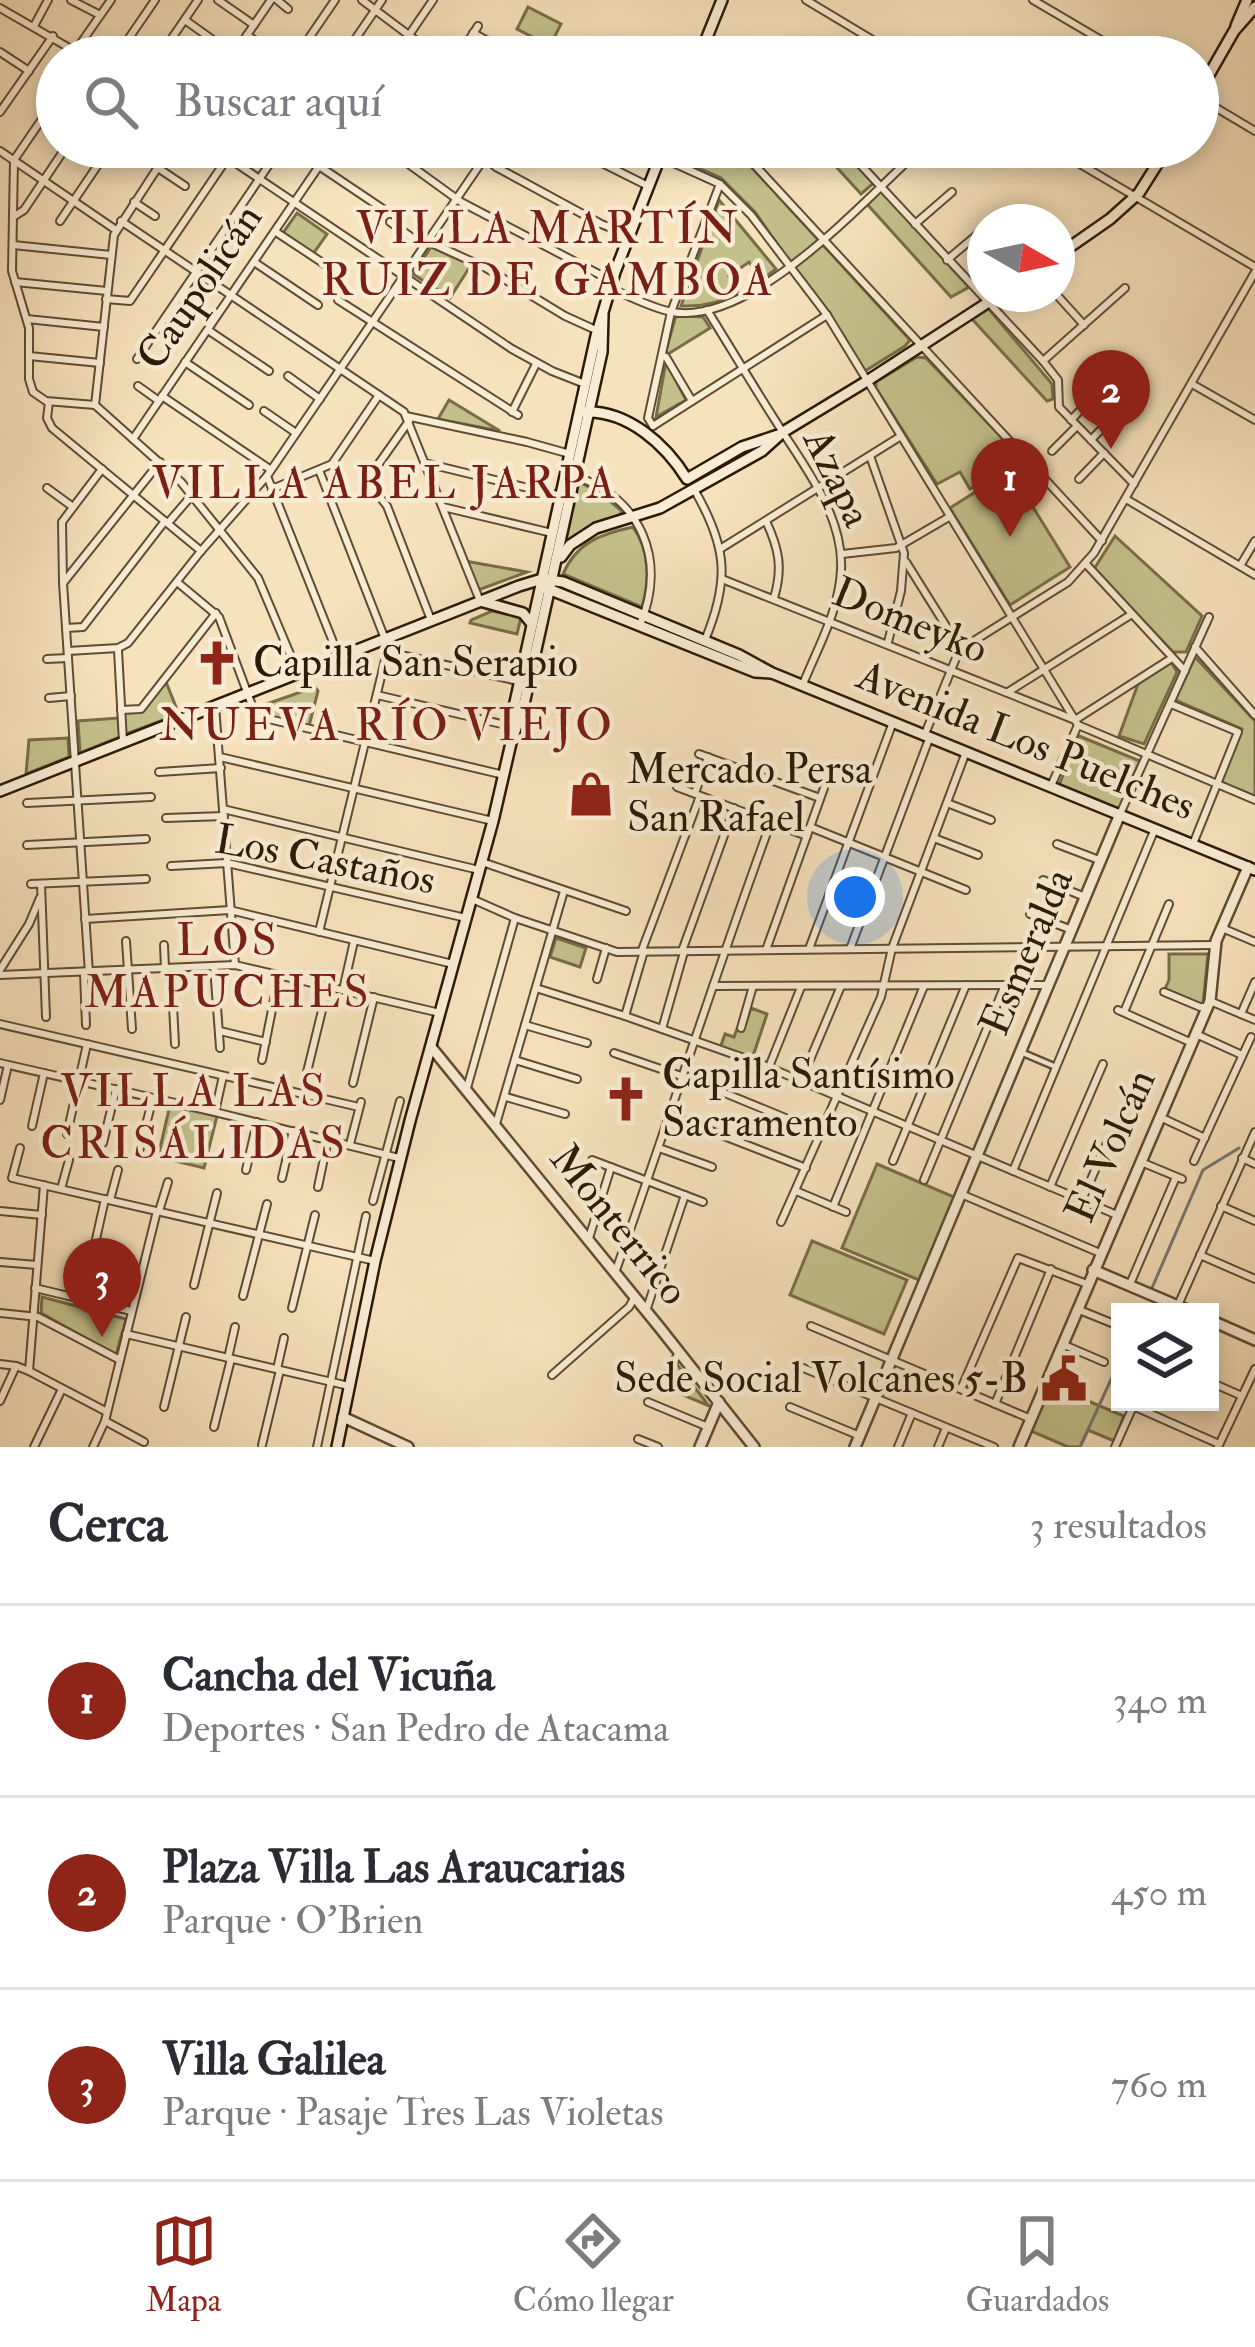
<!DOCTYPE html>
<html lang="es">
<meta charset="utf-8">
<style>
:root{--surface:#fff;--page:#f7f7f7;--text:#2b2b33;--muted:#7c7c81;--line:#e1e1e2;--accent:#8f2418}
body{margin:0;font-family:"IM FELL Double Pica",serif;background:var(--page);color:var(--text)}
.controls{position:absolute;right:36px;bottom:36px;display:grid;overflow:hidden;border-radius:0px;box-shadow:0 6px 18px #0003}
.controls button{width:108px;height:108px;display:grid;place-items:center;padding:0;border:0;border-bottom:3px solid var(--line);background:var(--surface);color:var(--text);font:60px sans-serif}
.compass{position:absolute;left:967px;top:204px;width:108px;height:108px;border-radius:50%;background:var(--surface);box-shadow:0 6px 18px #0003;rotate:99deg}
.you{position:absolute;left:855px;top:897px;width:42px;height:42px;margin:-30px;border:9px solid #fff;border-radius:50%;background:#1a73e8;box-shadow:0 0 0 18px #1a73e833}
.badge{display:grid;place-items:center;width:78px;height:78px;border-radius:50%;background:var(--accent);color:#fff;font-size:39px;font-weight:700}
.pin{position:absolute;translate:-50% -99px;filter:drop-shadow(0 3px 6px #0008)}
.pin::after{content:'';position:absolute;top:63px;width:42px;height:36px;background:inherit;clip-path:polygon(0 0,100% 0,50% 100%)}
.list{margin:0;padding:0;list-style:none}
h2{display:flex;justify-content:space-between;align-items:center;height:156px;margin:0;padding:0 48px;font-size:51px}
h2 small{font-size:39px;font-weight:400;color:var(--muted)}
.list li{display:grid;grid-template-columns:78px 1fr auto;gap:36px;align-items:center;box-sizing:border-box;height:192px;padding:0 48px;border-top:3px solid var(--line)}
.list b{display:block;font-size:45px;white-space:nowrap}
.list p{margin:0;font-size:39px;white-space:nowrap;color:var(--muted)}
.list em{font-size:39px;font-style:normal;color:var(--muted)}
.icon{flex:none;width:66px;height:66px;fill:none;stroke:currentColor;stroke-width:2;stroke-linecap:round;stroke-linejoin:round}
.map{position:relative;flex:none;width:1255px;height:1447px;overflow:hidden}
.search{position:absolute;background:var(--surface);box-shadow:0 6px 18px #0003;left:36px;right:36px;top:36px;height:132px;display:flex;align-items:center;gap:30px;box-sizing:border-box;padding:0 42px;border-radius:66px;color:var(--muted);font-size:45px}
.sheet{height:732px;background:var(--surface)}
nav{display:flex;justify-content:space-around;align-items:center;box-sizing:border-box;height:168px;border-top:3px solid var(--line);background:var(--surface);font-size:33px;color:var(--muted)}
nav a{display:grid;justify-items:center;gap:6px}
nav .on{color:var(--accent)}
.map>svg:first-child{display:block}
</style>
<div class="map">
<svg width="1255" height="1447" viewBox="0 0 1255 1447">
<rect width="100%" height="100%" fill="#f6e2bd"/>
<filter id="stains"><feTurbulence type="fractalNoise" baseFrequency=".00167" numOctaves="4"/><feColorMatrix values="0 0 0 0 .2 0 0 0 0 .09 0 0 0 0 .02 0 0 0 .5 -.17"/></filter>
<radialGradient id="worn" r=".72"><stop offset=".6" stop-color="#630" stop-opacity="0"/><stop offset="1" stop-color="#630" stop-opacity=".3"/></radialGradient>
<g fill="#c4c08c" stroke="#796c48" stroke-width="3">
<path d="M528,7L561,24L550,46L517,29Z"/>
<path d="M672,147H733L910,340L905,346L865,371L755,212L721,178L669,155Z"/>
<path d="M818,147H846L876,181L861,194Z"/>
<path d="M881,191L969,287L951,297L867,204Z"/>
<path d="M719,200L776,269L761,280L749,262L729,276L739,293C720,303 703,307 681,306Z"/>
<path d="M297,213L327,234L313,254L283,233Z"/>
<path d="M431,247L471,265L450,298L413,274Z"/>
<path d="M988,308L1052,384L1053,399L1047,401L972,319Z"/>
<path d="M676,315L703,317L710,328L668,354L666,351Z"/>
<path d="M917,357L926,358L1020,457L1018,463L970,489L960,472L937,484L876,388V382Z"/>
<path d="M666,362L686,400L656,417Z"/>
<path d="M449,400L500,431L438,419Z"/>
<path d="M1010,470L1070,567L1010,605L950,508Z"/>
<path d="M581,483L600,493L623,512C608,524 587,527 569,541L566,537L577,486Z"/>
<path d="M633,527C649,549 650,580 642,607L563,574C577,542 601,534 633,527Z"/>
<path d="M1115,536L1202,616L1186,652H1173L1094,569Z"/>
<path d="M465,561L527,572L478,590Z"/>
<path d="M492,611L521,617L517,634L470,623L471,620Z"/>
<path d="M1195,657L1255,721V797L1221,782L1242,729L1175,700Z"/>
<path d="M1171,662L1177,672L1144,744L1119,736L1138,684Z"/>
<path d="M166,682L176,707L174,716L126,734L124,713L143,711Z"/>
<path d="M315,687L318,691L309,726L258,714L255,708Z"/>
<path d="M118,718L120,737L80,753L78,721Z"/>
<path d="M1079,736L1140,761L1119,810L1059,785Z"/>
<path d="M68,738L69,757L26,774L29,740Z"/>
<path d="M556,938L586,948L580,967L550,957Z"/>
<path d="M1169,954H1208L1203,1005L1165,989L1169,980Z"/>
<path d="M751,1008L767,1014L752,1059L720,1048L725,1034L734,1037L737,1029L743,1031Z"/>
<path d="M170,1105L217,1116L204,1168L158,1157Z"/>
<path d="M877,1164L954,1197L919,1280L842,1248Z"/>
<path d="M812,1241L907,1280L884,1334L790,1295Z"/>
<path d="M42,1297L126,1319L116,1355L41,1313Z"/>
<path d="M675,1362L709,1406L664,1387Z"/>
<path d="M1050,1385L1124,1416L1114,1441L1088,1430L1080,1447H1068L1031,1431Z"/>
</g>
<g fill="none" stroke-linecap="round" stroke-linejoin="round">
<g stroke="#747a73" stroke-width="3">
<path d="M1152,1288L1203,1170L1239,1148"/>
<path d="M1141,1312L1144,1307"/>
<path d="M1080,1447L1120,1360"/>
</g>
<g stroke="#604b33" stroke-width="9">
<path id="pedestrian" d="M1023,1053L1056,1067"/>
</g>
<g stroke="#604b33" stroke-width="10">
<g id="minor">
<path d="M71,0L100,15"/>
<path d="M218,0L254,25"/>
<path d="M277,0L288,9"/>
<path d="M362,0L438,57"/>
<path d="M806,0L901,57"/>
<path d="M1033,0L1130,57"/>
<path d="M0,8L85,57"/>
<path d="M185,20L234,55"/>
<path d="M34,26L48,0"/>
<path d="M473,33L517,57"/>
<path d="M247,35L263,46"/>
<path d="M76,50L111,0"/>
<path d="M0,52L29,71"/>
<path d="M116,57L155,0"/>
<path d="M159,57L198,0"/>
<path d="M232,57L271,0"/>
<path d="M296,57L335,0"/>
<path d="M343,57L382,0"/>
<path d="M394,57L433,0"/>
<path d="M458,57L478,26"/>
<path d="M57,97L14,160L12,271L29,328V379L33,392L46,401L95,405"/>
<path d="M1198,97L1255,131"/>
<path d="M0,112L53,36"/>
<path d="M171,147L114,235L95,405L181,482L258,578L298,673"/>
<path d="M212,147L512,349L552,371L585,384"/>
<path d="M385,147L461,202L612,281"/>
<path d="M474,147L496,167L601,224L629,235"/>
<path d="M570,147L648,186"/>
<path d="M738,147L1102,541"/>
<path d="M844,147L1043,361L1058,380L1059,407L1134,484"/>
<path d="M1051,147L1255,267"/>
<path d="M0,151L116,230"/>
<path d="M660,157L720,184L751,215L827,315L1078,725"/>
<path d="M751,160L765,147"/>
<path d="M319,166L383,209"/>
<path d="M158,168L185,186"/>
<path d="M134,202L155,216"/>
<path d="M13,217L24,210L66,147"/>
<path d="M60,221L110,147"/>
<path d="M121,221L404,412L480,601"/>
<path d="M390,222L424,246"/>
<path d="M991,222L996,218"/>
<path d="M915,224L952,192"/>
<path d="M276,232L338,273"/>
<path d="M427,241L486,268L565,316L598,331"/>
<path d="M13,245L111,255"/>
<path d="M947,260L985,228"/>
<path d="M254,262L318,305"/>
<path d="M15,282L107,291"/>
<path d="M610,288C629,296 651,308 672,312C750,326 858,207 911,158"/>
<path d="M1056,294L1084,325"/>
<path d="M106,299L130,301L235,147"/>
<path d="M338,300L518,415"/>
<path d="M707,310C730,347 752,384 775,420C803,465 844,515 841,570C839,611 818,647 803,684"/>
<path d="M27,319L104,327"/>
<path d="M208,330L269,371"/>
<path d="M29,356L100,363"/>
<path d="M662,356L666,357L692,401"/>
<path d="M137,359L281,147"/>
<path d="M1043,361L1125,288"/>
<path d="M185,362L249,405"/>
<path d="M288,376L320,399"/>
<path d="M1192,384L1255,420"/>
<path d="M138,386L159,401"/>
<path d="M162,396L271,470"/>
<path d="M49,402L47,418L52,428L201,551"/>
<path d="M264,411L296,433"/>
<path d="M512,412L536,364"/>
<path d="M406,416L527,442L570,454"/>
<path d="M1071,420L1095,395"/>
<path d="M409,421L363,486L379,496L387,506L431,620"/>
<path d="M653,426L648,418L671,312L720,184"/>
<path d="M653,426L827,315"/>
<path d="M133,439L332,147"/>
<path d="M1091,440L1114,416"/>
<path d="M1052,451L1077,426"/>
<path d="M870,456L904,553L901,591L888,642"/>
<path d="M425,463L561,496"/>
<path d="M319,470L385,639L387,652L319,932"/>
<path d="M267,476L339,657"/>
<path d="M575,476C642,499 667,560 640,625"/>
<path d="M1079,479L1104,453"/>
<path d="M47,488L73,507"/>
<path d="M272,489L332,464L379,395"/>
<path d="M695,491C727,547 730,580 705,640"/>
<path d="M1126,499L1255,575"/>
<path d="M443,507L552,533"/>
<path d="M766,521C779,549 783,568 774,598"/>
<path d="M168,523L192,495"/>
<path d="M720,549L901,436"/>
<path d="M842,554L896,548L949,517"/>
<path d="M906,562L961,650"/>
<path d="M1086,564L1185,671"/>
<path d="M1240,566L1255,541"/>
<path d="M722,579L1075,720L1172,658"/>
<path d="M177,582L219,617L256,716L504,775"/>
<path d="M63,583L62,522L102,469"/>
<path d="M66,628L83,627L165,521"/>
<path d="M1195,647L1255,715"/>
<path d="M118,650L123,742"/>
<path d="M68,651L118,648L128,643L201,551L267,476L492,147"/>
<path d="M387,652L518,681"/>
<path d="M47,659L68,658"/>
<path d="M1008,692L1132,614"/>
<path d="M377,695L510,726"/>
<path d="M49,698L71,696"/>
<path d="M1171,704L1238,732L1193,844"/>
<path d="M215,706L235,965"/>
<path d="M121,710L141,709L216,613"/>
<path d="M1078,725L1255,800"/>
<path d="M925,734L956,658L964,647L1068,582L1094,553L1255,272"/>
<path d="M699,754L820,798"/>
<path d="M220,757L493,821"/>
<path d="M159,772L221,768"/>
<path d="M1051,786L1078,725"/>
<path d="M677,787L807,836"/>
<path d="M695,793L708,757"/>
<path d="M27,803L151,797"/>
<path d="M947,803L991,820"/>
<path d="M223,809L479,870"/>
<path d="M1120,814L1209,617"/>
<path d="M166,818L224,816"/>
<path d="M810,827L966,890"/>
<path d="M934,838L978,855"/>
<path d="M1057,844L1099,860"/>
<path d="M27,845L146,839"/>
<path d="M482,862L626,911"/>
<path d="M171,866L227,863L466,918"/>
<path d="M1043,880L1085,897"/>
<path d="M31,884L146,879"/>
<path d="M41,884L46,1017"/>
<path d="M472,899L515,918L617,952L1214,945"/>
<path d="M1030,914L1072,930"/>
<path d="M85,919L230,910L453,964"/>
<path d="M1222,928L1255,942"/>
<path d="M126,941L132,1029"/>
<path d="M164,945L165,968"/>
<path d="M809,949L893,722"/>
<path d="M850,949L929,739"/>
<path d="M642,950L700,796"/>
<path d="M766,950L824,788"/>
<path d="M682,951L734,808"/>
<path d="M214,966L220,1048"/>
<path d="M171,968L175,1044"/>
<path d="M0,970L29,924L40,898"/>
<path d="M84,973L86,1025"/>
<path d="M89,973L63,583L160,462"/>
<path d="M0,975L235,965L440,1013"/>
<path d="M597,979L606,948"/>
<path d="M713,986L1049,985"/>
<path d="M536,988L625,1016L761,1064L1117,1215"/>
<path d="M343,990L354,941"/>
<path d="M1164,992L1200,1007H1205"/>
<path d="M1210,1001L1255,1020"/>
<path d="M1118,1010L1192,1043"/>
<path d="M1124,1012L1169,904"/>
<path d="M1241,1014L1255,982"/>
<path d="M625,1016L644,951"/>
<path d="M0,1024L359,1107"/>
<path d="M525,1025L587,1043"/>
<path d="M741,1028L753,986"/>
<path d="M662,1029L684,952"/>
<path d="M220,1031L266,1042"/>
<path d="M1196,1034L1242,1055"/>
<path d="M614,1053L693,1080L822,1133"/>
<path d="M262,1060L279,975"/>
<path d="M515,1060L577,1079"/>
<path d="M0,1063L215,1112L399,1158"/>
<path d="M769,1067L801,987"/>
<path d="M307,1072L328,986"/>
<path d="M801,1081L841,986"/>
<path d="M353,1083L374,997"/>
<path d="M467,1088L515,918"/>
<path d="M506,1097L565,1114"/>
<path d="M0,1100L8,1065"/>
<path d="M215,1112L223,1076"/>
<path d="M670,1115L806,1168"/>
<path d="M1160,1117L1205,1138"/>
<path d="M496,1124L564,891"/>
<path d="M32,1126L44,1073"/>
<path d="M67,1134L87,1044"/>
<path d="M103,1143L116,1089"/>
<path d="M350,1144L361,1102"/>
<path d="M20,1148L12,1178L375,1261"/>
<path d="M659,1148L712,1167"/>
<path d="M139,1151L153,1098"/>
<path d="M1242,1158L1255,1164"/>
<path d="M592,1160L703,1202"/>
<path d="M893,1161L966,985"/>
<path d="M1194,1161L1251,1037"/>
<path d="M1141,1162L1182,1179"/>
<path d="M246,1170L257,1122"/>
<path d="M1013,1171L1154,831"/>
<path d="M282,1178L293,1131"/>
<path d="M924,1180L1005,985"/>
<path d="M318,1187L328,1139"/>
<path d="M1050,1187L1103,1064"/>
<path d="M61,1189L69,1160"/>
<path d="M796,1191L846,1212"/>
<path d="M961,1194L1100,1253"/>
<path d="M110,1200L118,1170"/>
<path d="M1082,1200L1106,1145"/>
<path d="M373,1201L400,1101"/>
<path d="M1221,1206L1255,1221"/>
<path d="M833,1207L924,986"/>
<path d="M0,1211L42,1215"/>
<path d="M159,1211L168,1182"/>
<path d="M781,1222L881,997L892,948L966,752"/>
<path d="M589,1238L611,1167"/>
<path d="M1200,1255L1255,1279"/>
<path d="M92,1257L105,1199"/>
<path d="M0,1262L37,1265"/>
<path d="M615,1273C668,1123 716,971 771,822"/>
<path d="M1130,1284L1176,1177"/>
<path d="M194,1285L217,1193"/>
<path d="M35,1288L131,1311"/>
<path d="M243,1296L267,1204"/>
<path d="M82,1299L86,1281"/>
<path d="M292,1308L315,1215"/>
<path d="M1077,1309L1119,1326"/>
<path d="M646,1311L685,1195"/>
<path d="M1175,1312L1255,1132"/>
<path d="M0,1313L38,1317L120,1360"/>
<path d="M811,1326L1031,1419"/>
<path d="M126,1334L349,1386"/>
<path d="M1062,1344L1104,1362"/>
<path d="M228,1358L235,1327"/>
<path d="M0,1364L16,1366L29,1371L107,1412"/>
<path d="M796,1365L994,1447"/>
<path d="M277,1369L284,1338"/>
<path d="M29,1371L44,1185"/>
<path d="M552,1375L629,1307L635,1297"/>
<path d="M1210,1382L1242,1396"/>
<path d="M662,1385L679,1352"/>
<path d="M961,1389L1018,1258L1087,1284"/>
<path d="M0,1401L16,1366"/>
<path d="M648,1402L708,1427"/>
<path d="M995,1404L1051,1269"/>
<path d="M1133,1406L1219,1444"/>
<path d="M164,1407L186,1317"/>
<path d="M790,1407L860,1436"/>
<path d="M105,1421L144,1442"/>
<path d="M214,1427L231,1359"/>
<path d="M638,1439L658,1447"/>
<path d="M262,1445L280,1370"/>
<path d="M34,1447L62,1389"/>
<path d="M93,1447L105,1421L157,1211"/>
<path d="M317,1447L366,1216"/>
<path d="M898,1447L912,1413"/>
<path d="M938,1447L946,1428"/>
<path d="M1115,1447L1135,1402"/>
<path d="M1218,1447L1255,1369"/>
</g>
</g>
<g stroke="#604b33" stroke-width="14">
<g id="tertiary">
<path d="M431,1047L660,1328L754,1447"/>
<path d="M1093,1270L1192,1312"/>
<path d="M1210,1320L1255,1340"/>
<path d="M343,1417L408,1447"/>
<path d="M700,1447L719,1402"/>
<path d="M855,1447L1120,814"/>
<path d="M1019,1447L1210,1001L1216,941L1248,867"/>
</g>
</g>
<g stroke="#2e1905" stroke-width="14">
<g id="secondary">
<path d="M1236,26L1247,0"/>
<path d="M699,57L722,0"/>
<path d="M1198,94L1234,31L1255,7"/>
<path d="M1057,256L1110,219L1139,193L1168,147"/>
<path d="M585,412C628,410 666,445 687,479L742,447L778,435"/>
<path d="M561,557L570,545L596,528L660,508L762,451L783,432L867,381L1001,294"/>
<path d="M546,588L755,672L771,673"/>
<path d="M480,601L523,613L532,624"/>
<path d="M510,738L512,716L596,336L615,272L664,147"/>
<path d="M0,791L519,586L542,579L563,582L739,655L772,673L1255,870"/>
<path d="M337,1447L375,1261L410,1121L493,821L511,743L524,704L602,352L603,315"/>
</g>
</g>
<use href="#pedestrian" stroke="#f9ecd4" stroke-width="4.5"/>
<use href="#minor" stroke="#f9ecd4" stroke-width="6"/>
<use href="#tertiary" stroke="#f9ecd4" stroke-width="9"/>
<use href="#secondary" stroke="#f9ecd4" stroke-width="9"/>
</g>
<defs>
<g id="church-bare" transform="scale(3.6)"><path d="M-1.2-6h2.4v3.5h3.3v2.4h-3.3V6h-2.4V-.1h-3.3v-2.4h3.3Z" fill="#8f2418" stroke="#f9ecd4" stroke-width="2.5" paint-order="stroke"/></g>
<g id="shop-bare" transform="scale(3.6)"><path d="M-5-2.5h2.3a2.7 3.5 0 0 1 5.4 0H5L5.5 6h-11ZM-1.5-2.5h3a1.5 2.3 0 0 0-3 0Z" fill="#8f2418" stroke="#f9ecd4" stroke-width="2.5" paint-order="stroke"/></g>
<g id="civic-bare" transform="scale(3.6)"><path d="M-.6-6.5H3V-4.5H.6V-3L4-1V1h2V6H-6V1h2V-1L-.6-3ZM-1.2 2.5V6h2.4V2.5Z" fill="#8f2418" stroke="#f9ecd4" stroke-width="2.5" paint-order="stroke"/></g>
</defs>
<g fill-rule="evenodd">
<use href="#church-bare" x="217" y="663"/>
<use href="#shop-bare" x="591" y="794"/>
<use href="#church-bare" x="626" y="1099"/>
<use href="#civic-bare" x="1064" y="1379"/>
</g>
<g text-anchor="middle" dominant-baseline="central" stroke-width="9" stroke-linejoin="round" paint-order="stroke">
<g font-size="42" fill="#2e1905" stroke="#f9ecd4">
<text transform="translate(200 287) rotate(-56)">Caupolicán</text>
<text transform="translate(837 478) rotate(64)">Azapa</text>
<text transform="translate(910 621) rotate(22)">Domeyko</text>
<text transform="translate(1026 741) rotate(22)">Avenida Los Puelches</text>
<text transform="translate(325 860) rotate(11)">Los Castaños</text>
<text transform="translate(1027 952) rotate(-67)">Esmeralda</text>
<text transform="translate(1111 1146) rotate(-66)">El Volcán</text>
<text transform="translate(619 1225) rotate(51)">Monterrico</text>
</g>
<g font-size="42" fill="#2e1905" stroke="#f9ecd4" text-anchor="start">
<text x="253" y="663">Capilla San Serapio</text>
<text x="627" y="770">Mercado Persa<tspan x="627" dy="48">San Rafael</tspan></text>
<text x="662" y="1075">Capilla Santísimo<tspan x="662" dy="48">Sacramento</tspan></text>
<text x="1028" y="1379" text-anchor="end">Sede Social Volcanes 5-B</text>
</g>
<g font-size="45" letter-spacing="3" fill="#7a1f14" stroke="#f9ecd4">
<text x="548" y="229">VILLA MARTÍN<tspan x="548" dy="52">RUIZ DE GAMBOA</tspan></text>
<text x="385" y="484">VILLA ABEL JARPA</text>
<text x="387" y="726">NUEVA RÍO VIEJO</text>
<text x="228" y="941">LOS<tspan x="228" dy="52">MAPUCHES</tspan></text>
<text x="194" y="1092">VILLA LAS<tspan x="194" dy="52">CRISÁLIDAS</tspan></text>
</g>
</g>
<rect width="100%" height="100%" filter="url(#stains)"/>
<rect width="100%" height="100%" fill="url(#worn)"/>
</svg>
<div class="controls">
<button><svg class="icon" aria-label="layers" viewBox="0 0 24 24"><path d="M12 4l9 5-9 5-9-5zM3 14l9 5 9-5"/></svg></button>
</div>
<svg class="compass" viewBox="-18 -18 36 36"><path d="M0-13l5 13h-10z" fill="#e53935"/><path d="M0 13l5-13h-10z" fill="#7c7c81"/></svg>
<div class="you"></div>
<div class="pin badge" style="left:1010px;top:537px">1</div>
<div class="pin badge" style="left:1111px;top:449px">2</div>
<div class="pin badge" style="left:102px;top:1337px">3</div>
<div class="search"><svg class="icon" aria-label="search" viewBox="0 0 24 24"><circle cx="10" cy="10" r="6"/><path d="M15 15l6 6"/></svg>Buscar aquí</div>
</div>
<section class="sheet">
<h2>Cerca<small>3 resultados</small></h2>
<ul class="list">
<li><span class="badge">1</span><div><b>Cancha del Vicuña</b><p>Deportes · San Pedro de Atacama</p></div><em>340 m</em></li>
<li><span class="badge">2</span><div><b>Plaza Villa Las Araucarias</b><p>Parque · O'Brien</p></div><em>450 m</em></li>
<li><span class="badge">3</span><div><b>Villa Galilea</b><p>Parque · Pasaje Tres Las Violetas</p></div><em>760 m</em></li>
</ul>
</section>
<nav>
<a class="on"><svg class="icon" aria-label="map" viewBox="0 0 24 24"><path d="M3 6l6-2 6 2 6-2v14l-6 2-6-2-6 2zM9 4v14M15 6v14"/></svg>Mapa</a>
<a><svg class="icon" aria-label="directions" viewBox="0 0 24 24"><path d="M12 3l9 9-9 9-9-9zM9 14v-3h6M13 9l2 2-2 2"/></svg>Cómo llegar</a>
<a><svg class="icon" aria-label="saved" viewBox="0 0 24 24"><path d="M7 4h10v16l-5-4-5 4z"/></svg>Guardados</a>
</nav>
